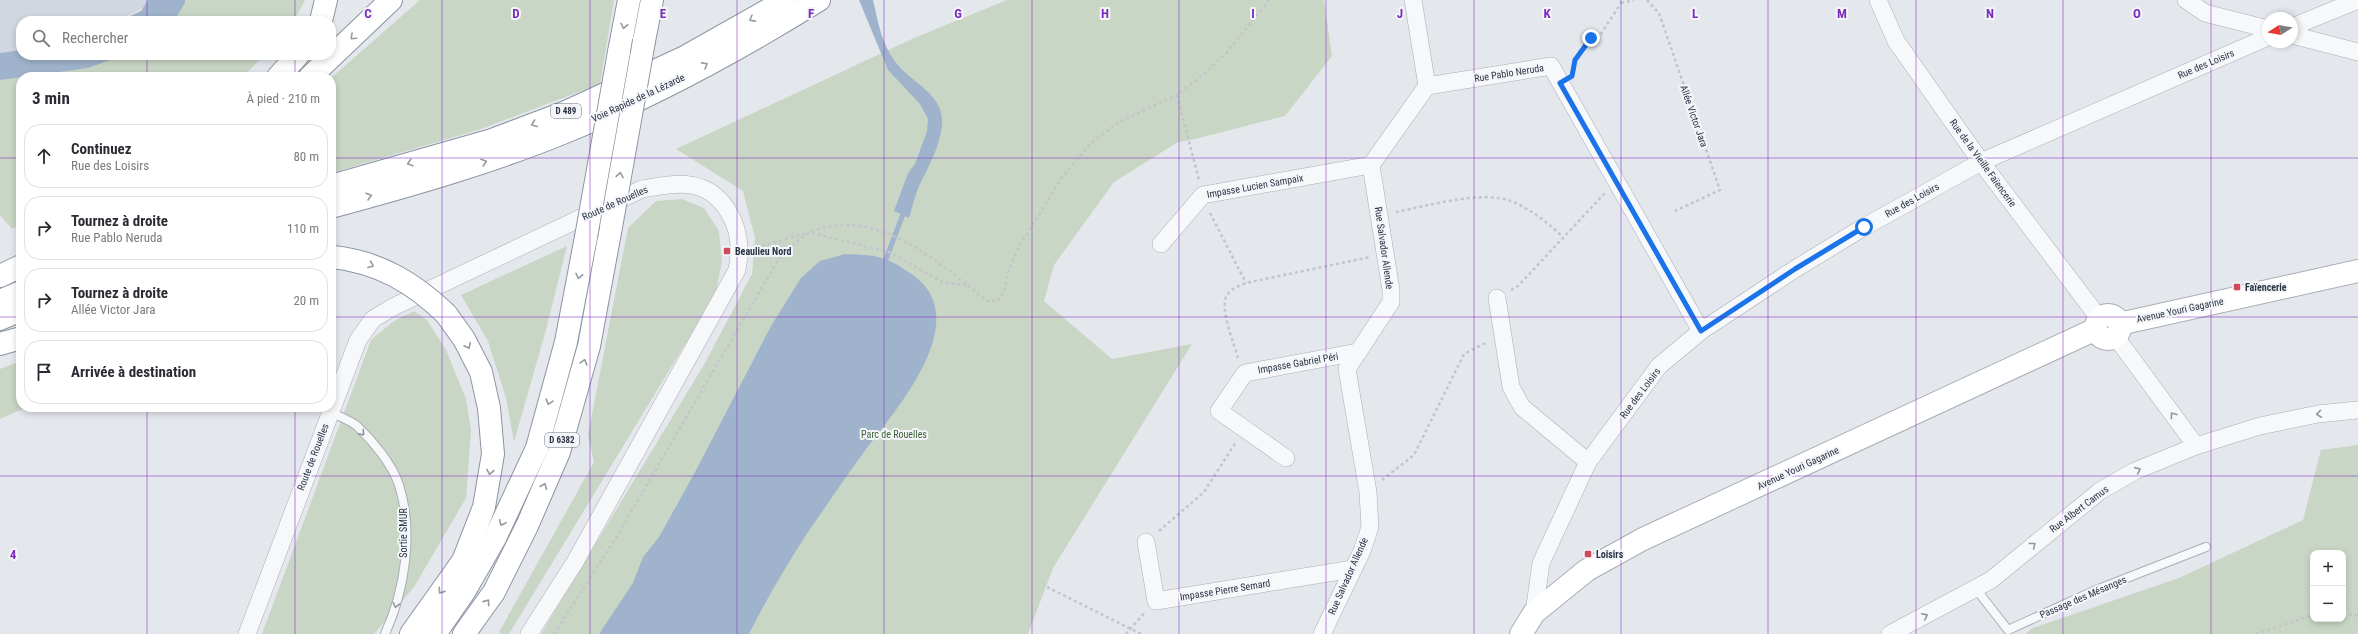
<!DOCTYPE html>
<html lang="fr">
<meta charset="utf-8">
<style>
:root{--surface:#fff;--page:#f7f7f7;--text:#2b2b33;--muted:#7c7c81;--line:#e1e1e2}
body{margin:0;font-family:"Roboto Condensed",sans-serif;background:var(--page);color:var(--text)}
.controls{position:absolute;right:12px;bottom:12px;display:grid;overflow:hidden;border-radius:8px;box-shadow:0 2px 6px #0003}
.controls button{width:36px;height:36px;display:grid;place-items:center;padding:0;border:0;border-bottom:1px solid var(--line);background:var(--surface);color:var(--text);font:20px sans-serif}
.compass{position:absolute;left:2262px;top:12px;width:36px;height:36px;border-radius:50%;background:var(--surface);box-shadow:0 2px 6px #0003;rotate:259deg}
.stop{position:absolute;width:12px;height:12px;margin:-9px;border:3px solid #1a73e8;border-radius:50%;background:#fff}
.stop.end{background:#1a73e8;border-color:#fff;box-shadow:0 1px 4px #0008}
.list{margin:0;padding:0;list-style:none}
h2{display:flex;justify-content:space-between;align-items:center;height:52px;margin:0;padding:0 16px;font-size:17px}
h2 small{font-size:13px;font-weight:400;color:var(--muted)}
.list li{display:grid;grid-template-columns:26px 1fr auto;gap:12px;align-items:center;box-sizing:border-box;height:64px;margin:0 8px 8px;padding:0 8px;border:1px solid var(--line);border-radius:16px}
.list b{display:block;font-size:15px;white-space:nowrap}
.list p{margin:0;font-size:13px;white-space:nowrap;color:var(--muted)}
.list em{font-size:13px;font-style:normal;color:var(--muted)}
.icon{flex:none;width:22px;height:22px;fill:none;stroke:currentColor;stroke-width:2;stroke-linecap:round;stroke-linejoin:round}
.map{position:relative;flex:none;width:2358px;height:634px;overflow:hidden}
.search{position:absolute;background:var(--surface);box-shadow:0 2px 6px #0003;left:16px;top:16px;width:320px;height:44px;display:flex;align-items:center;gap:10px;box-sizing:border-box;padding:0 14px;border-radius:16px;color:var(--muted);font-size:15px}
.panel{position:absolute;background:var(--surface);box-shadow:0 2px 6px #0003;left:16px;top:72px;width:320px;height:340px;border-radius:16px}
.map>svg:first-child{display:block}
</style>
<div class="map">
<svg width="2358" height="634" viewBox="0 0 2358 634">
<rect width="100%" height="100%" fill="#e4e7ec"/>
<path fill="#d2d6de" d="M0,0H151L149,5L117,21H21V50L0,53Z"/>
<g fill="#c9d6c5" fill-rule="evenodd">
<path d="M162,0H305L294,21H145Z"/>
<path d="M420,0H614L600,84L478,130L331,173V78Z"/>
<path d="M1007,0H1324L1332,56L1285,116L1191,140L1178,142L1114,182L1054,265L1044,301L1112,359L1192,344L1053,568L1028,634H541L705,363L752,274L755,238L743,191L676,149L914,38Z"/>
<path d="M79,55H264L243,77H21V224L12,229L0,215V69Z"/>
<path d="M682,199L704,208L719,231L722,262L715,295L509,634H501L499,632L594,462L588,435L628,228L656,201Z"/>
<path d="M567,246L546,330L514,442L506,398L488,341L461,295Z"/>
<path d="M414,311L427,320L446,350L466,399L471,431L466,498L414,587L374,634H262L371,340L394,321Z"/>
<path d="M21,361V407H27L0,419V369Z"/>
<path d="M2358,445V634H2025L2033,628L2179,578L2303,520L2321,450ZM2313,553H2343V619H2313Z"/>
</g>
<g fill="#9fb4cc">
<path d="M148,0H185V3L174,21H120L141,11Z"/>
<path d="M859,0H873C878,21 881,42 894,60C910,84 945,92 942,126C939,148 929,166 919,186C915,196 912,208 909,218L894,211L908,173L915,164L927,131L928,119L920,104L888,70Z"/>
<path d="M21,50V55H124L88,68L0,80V53Z"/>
<path d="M845,254C877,255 886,256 913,275C976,320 895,411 864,452C850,471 837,490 824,509C796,548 771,591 749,634H599L633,583L643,557L659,537L694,474L771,326L801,278L820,261Z"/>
</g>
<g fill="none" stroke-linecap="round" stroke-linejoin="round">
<path stroke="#9fb4cc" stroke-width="5" d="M886,259L905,209"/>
<g stroke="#a9aeb7" stroke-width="10">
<g id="lane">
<path d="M330,412C338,416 350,420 357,426C373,441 392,464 399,485C414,532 405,590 385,634"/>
<path d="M1976,589L2008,630L2096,590L2206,547"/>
</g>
</g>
<g stroke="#a9aeb7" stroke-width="18">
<g id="street">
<path d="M1878,0L1896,41L1981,162L2099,318"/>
<path d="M2186,0L2205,13L2268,29"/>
<path d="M2292,27L2358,0"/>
<path d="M2292,35L2358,52"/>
<path d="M1427,86L1551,66L1701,331"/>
<path d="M1161,244L1203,195L1371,165"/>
<path d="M1497,298L1511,387L1522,407L1588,462"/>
<path d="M2115,336L2196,446"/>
<path d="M1286,458L1219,411L1245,373L1358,352"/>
<path d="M1146,542L1156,601L1353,569"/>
<path d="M1534,613L1541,563L1588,462L1659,366L1701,331L1795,269L1864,227L1981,162L2268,37"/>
<path d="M247,634L358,340L373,319L393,307L642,189C677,183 707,177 728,211C740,230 741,249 737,270L575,562L529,634"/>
<path d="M1322,634L1362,551L1370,527L1368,492L1347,369L1391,302V290L1371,165L1427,86L1413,0"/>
<path d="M1890,634L1991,580L2100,491L2135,471L2196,446L2260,426L2318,414L2358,410"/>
</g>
</g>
<g stroke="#a9aeb7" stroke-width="24">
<g id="secondary">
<circle cx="2108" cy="327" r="12"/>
<path d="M2119,324L2358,271"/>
<path d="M1521,634L1534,613L1587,570L1643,539L2096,329"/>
</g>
</g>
<g stroke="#8b94a3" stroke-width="24">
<g id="highway">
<path d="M321,21L326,0"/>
<path d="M644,41L652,0"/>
<path d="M619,52L629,0"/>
<path d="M278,77L298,55"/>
<path d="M310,77L391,0"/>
<path d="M331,186L492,140L566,112L683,58L786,0"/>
<path d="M331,207C412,185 493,162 570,130C656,95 740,49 819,0"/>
<path d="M0,276L21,266"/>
<path d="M0,301L21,292"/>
<path d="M0,319L21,310"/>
<path d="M0,344L21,338"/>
<path d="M411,634L463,561L484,507L493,454L489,408L481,372L464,339L446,314"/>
<path d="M435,634L464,592L495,538L537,448L566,342L586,237"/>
<path d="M464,634L494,592L527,526L559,452L589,346L611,227"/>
</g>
</g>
<g stroke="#c2c5cb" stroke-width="2.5" stroke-dasharray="3 3" stroke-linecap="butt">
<path d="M1647,0L1659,13L1720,190L1675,211"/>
<path d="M1621,3L1634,0"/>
<path d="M1573,70L1575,60L1591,39L1599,37L1621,3V0"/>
<path d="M1177,95L1199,180"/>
<path d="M1396,212C1427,206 1485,189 1513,202C1532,210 1548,223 1563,237"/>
<path d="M1210,213L1246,283"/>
<path d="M812,233L889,252L942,282L969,286"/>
<path d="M756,247L808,233"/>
<path d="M1511,290L1518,286L1605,193"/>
<path d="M1238,358C1234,344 1219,307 1227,295C1232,288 1239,286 1246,283L1370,257"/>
<path d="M1382,480L1414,455L1464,354L1487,342"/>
<path d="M1159,531L1204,492L1236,442"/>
<path d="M1047,587L1141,634"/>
<path d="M2343,614L2358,615"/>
<path d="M554,634L614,541L778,260C788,250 798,238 811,232C875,204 941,264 987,301H998L1004,291L1009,269L1019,247L1061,179L1091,143L1119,122L1177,95L1204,74L1228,51L1269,0"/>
<path d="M1126,634L1145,612"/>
<path d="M2256,634L2313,615"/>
</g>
<use href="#lane" stroke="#f7f8fa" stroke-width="8"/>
<use href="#street" stroke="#f7f8fa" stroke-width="17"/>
<use href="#secondary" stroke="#fff" stroke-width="22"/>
<use href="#highway" stroke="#fff" stroke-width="22"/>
<g stroke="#8b94a3" stroke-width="24" stroke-linecap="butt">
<g id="highway-bridge">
<path d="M611,227L644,41"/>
<path d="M586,237L619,52"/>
<path d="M333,257C379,262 414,283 446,314"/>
</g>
</g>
<use href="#highway-bridge" stroke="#fff" stroke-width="22"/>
</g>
<defs><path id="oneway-chevron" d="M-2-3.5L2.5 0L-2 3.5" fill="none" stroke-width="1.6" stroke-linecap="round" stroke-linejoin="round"/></defs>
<g stroke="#959aa2">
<use href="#oneway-chevron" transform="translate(752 19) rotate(151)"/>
<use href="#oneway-chevron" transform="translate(624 26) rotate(101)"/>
<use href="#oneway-chevron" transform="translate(353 37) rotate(137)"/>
<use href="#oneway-chevron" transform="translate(705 65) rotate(-29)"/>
<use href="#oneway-chevron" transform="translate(534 124) rotate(159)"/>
<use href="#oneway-chevron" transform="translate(484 162) rotate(-18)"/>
<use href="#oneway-chevron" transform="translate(410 163) rotate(164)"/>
<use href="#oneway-chevron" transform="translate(620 175) rotate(-80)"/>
<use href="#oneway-chevron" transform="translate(369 196) rotate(-16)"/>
<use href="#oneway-chevron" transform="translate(371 265) rotate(21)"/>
<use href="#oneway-chevron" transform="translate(579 276) rotate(101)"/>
<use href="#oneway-chevron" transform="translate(468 346) rotate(64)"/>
<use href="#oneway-chevron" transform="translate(584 362) rotate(-74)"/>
<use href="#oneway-chevron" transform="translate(549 402) rotate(106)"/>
<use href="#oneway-chevron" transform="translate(490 472) rotate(100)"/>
<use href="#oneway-chevron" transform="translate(544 486) rotate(-67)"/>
<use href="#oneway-chevron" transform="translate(502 523) rotate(115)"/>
<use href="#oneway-chevron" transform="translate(441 591) rotate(125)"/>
<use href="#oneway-chevron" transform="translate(487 602) rotate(-55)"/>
</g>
<g stroke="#9196a0">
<use href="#oneway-chevron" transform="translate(2319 414) rotate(172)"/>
<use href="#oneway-chevron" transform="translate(2173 415) rotate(-126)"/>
<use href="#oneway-chevron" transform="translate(362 433) rotate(49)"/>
<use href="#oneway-chevron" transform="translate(2138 470) rotate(-24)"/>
<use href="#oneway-chevron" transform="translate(2033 545) rotate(-39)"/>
<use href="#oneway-chevron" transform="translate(396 605) rotate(103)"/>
<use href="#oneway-chevron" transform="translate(1925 616) rotate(-27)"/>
</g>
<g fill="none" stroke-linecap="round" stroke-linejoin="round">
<path stroke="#1a73e8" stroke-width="5" d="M1591,38L1575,60L1572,76L1560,83L1701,331L1795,269L1864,227"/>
</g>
<path fill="none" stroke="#7b2cbf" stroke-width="1" stroke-opacity="0.55" d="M147,0V21M295,0V21M442,0V634M590,0V634M737,0V634M884,0V634M1032,0V634M1179,0V634M1326,0V634M1474,0V634M1621,0V634M1768,0V634M1916,0V634M2063,0V634M2211,0V634M147,55V77M295,55V77M0,158H21M331,158H2358M0,317H21M331,317H2358M147,407V634M295,407V634M0,476H2358"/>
<g fill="#d1495b" stroke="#f4f6f9" stroke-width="1.5">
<rect x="723" y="247" width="8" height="8" rx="2"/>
<rect x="2233" y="283" width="8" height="8" rx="2"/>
<rect x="1584" y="550" width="8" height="8" rx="2"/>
</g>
<g text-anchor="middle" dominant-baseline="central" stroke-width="4" stroke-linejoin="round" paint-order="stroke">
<g fill="#f4f6f9" stroke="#676e7b" stroke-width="1">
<rect x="551" y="104" width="30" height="14" rx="3"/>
<rect x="545" y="433" width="34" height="14" rx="3"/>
</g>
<g font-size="9" font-weight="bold" fill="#2b3445">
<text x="566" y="111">D 489</text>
<text x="562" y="440">D 6382</text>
</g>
<g font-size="10" fill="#2b3445" stroke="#f4f6f9">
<text transform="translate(2206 64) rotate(-23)">Rue des Loisirs</text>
<text transform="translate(1509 73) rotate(-9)">Rue Pablo Neruda</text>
<text transform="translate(638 98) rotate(-25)">Voie Rapide de la Lézarde</text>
<text transform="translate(1694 116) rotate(71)">Allée Victor Jara</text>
<text transform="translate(1983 163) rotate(54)">Rue de la Vieille Faïencerie</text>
<text transform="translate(1255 186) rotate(-10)">Impasse Lucien Sampaix</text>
<text transform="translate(1912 200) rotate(-29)">Rue des Loisirs</text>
<text transform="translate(615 203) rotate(-24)">Route de Rouelles</text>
<text transform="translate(1384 248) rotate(82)">Rue Salvador Allende</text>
<text transform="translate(2180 310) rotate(-12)">Avenue Youri Gagarine</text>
<text transform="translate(1298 363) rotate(-10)">Impasse Gabriel Péri</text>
<text transform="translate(1640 393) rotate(-53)">Rue des Loisirs</text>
<text transform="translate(313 457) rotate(-69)">Route de Rouelles</text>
<text transform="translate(1798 468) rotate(-25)">Avenue Youri Gagarine</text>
<text transform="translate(2079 509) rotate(-37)">Rue Albert Camus</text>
<text transform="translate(403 533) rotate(-90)">Sortie SMUR</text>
<text transform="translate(1348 576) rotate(-66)">Rue Salvador Allende</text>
<text transform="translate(1225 590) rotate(-9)">Impasse Pierre Semard</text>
<text transform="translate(2083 597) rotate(-23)">Passage des Mésanges</text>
</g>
<g font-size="10" font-weight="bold" fill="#2b3445" stroke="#f4f6f9" text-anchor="start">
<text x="735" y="251">Beaulieu Nord</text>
<text x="2245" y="287">Faïencerie</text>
<text x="1596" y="554">Loisirs</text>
</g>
<g font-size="10" fill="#3f6138" stroke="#f4f6f9">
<text x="894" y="434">Parc de Rouelles</text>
</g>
</g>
<g font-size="13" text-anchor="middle" font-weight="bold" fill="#7b2cbf" stroke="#f4f6f9" stroke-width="4" stroke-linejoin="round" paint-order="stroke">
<text x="368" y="18">C</text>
<text x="516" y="18">D</text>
<text x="663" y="18">E</text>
<text x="811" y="18">F</text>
<text x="958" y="18">G</text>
<text x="1105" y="18">H</text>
<text x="1253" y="18">I</text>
<text x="1400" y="18">J</text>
<text x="1547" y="18">K</text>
<text x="1695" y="18">L</text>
<text x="1842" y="18">M</text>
<text x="1990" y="18">N</text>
<text x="2137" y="18">O</text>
<text x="13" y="559">4</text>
</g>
</svg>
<div class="controls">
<button>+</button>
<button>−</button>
</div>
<svg class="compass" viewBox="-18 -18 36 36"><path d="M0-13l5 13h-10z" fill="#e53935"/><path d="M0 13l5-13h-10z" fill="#7c7c81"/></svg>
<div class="stop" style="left:1864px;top:227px"></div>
<div class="stop end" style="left:1591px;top:38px"></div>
<div class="search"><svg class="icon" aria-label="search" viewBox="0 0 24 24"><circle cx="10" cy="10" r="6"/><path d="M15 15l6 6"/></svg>Rechercher</div>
<section class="panel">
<h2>3 min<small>À pied · 210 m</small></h2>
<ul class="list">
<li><svg class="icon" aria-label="ahead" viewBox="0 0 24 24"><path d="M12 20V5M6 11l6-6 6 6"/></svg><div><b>Continuez</b><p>Rue des Loisirs</p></div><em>80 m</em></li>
<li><svg class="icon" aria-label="right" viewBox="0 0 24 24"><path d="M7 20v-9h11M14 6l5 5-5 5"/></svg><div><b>Tournez à droite</b><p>Rue Pablo Neruda</p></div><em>110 m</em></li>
<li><svg class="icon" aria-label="right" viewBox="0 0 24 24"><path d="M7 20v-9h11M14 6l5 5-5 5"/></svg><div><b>Tournez à droite</b><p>Allée Victor Jara</p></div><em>20 m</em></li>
<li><svg class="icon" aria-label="arrive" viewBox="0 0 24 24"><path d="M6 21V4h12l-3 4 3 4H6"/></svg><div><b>Arrivée à destination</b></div></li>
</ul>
</section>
</div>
